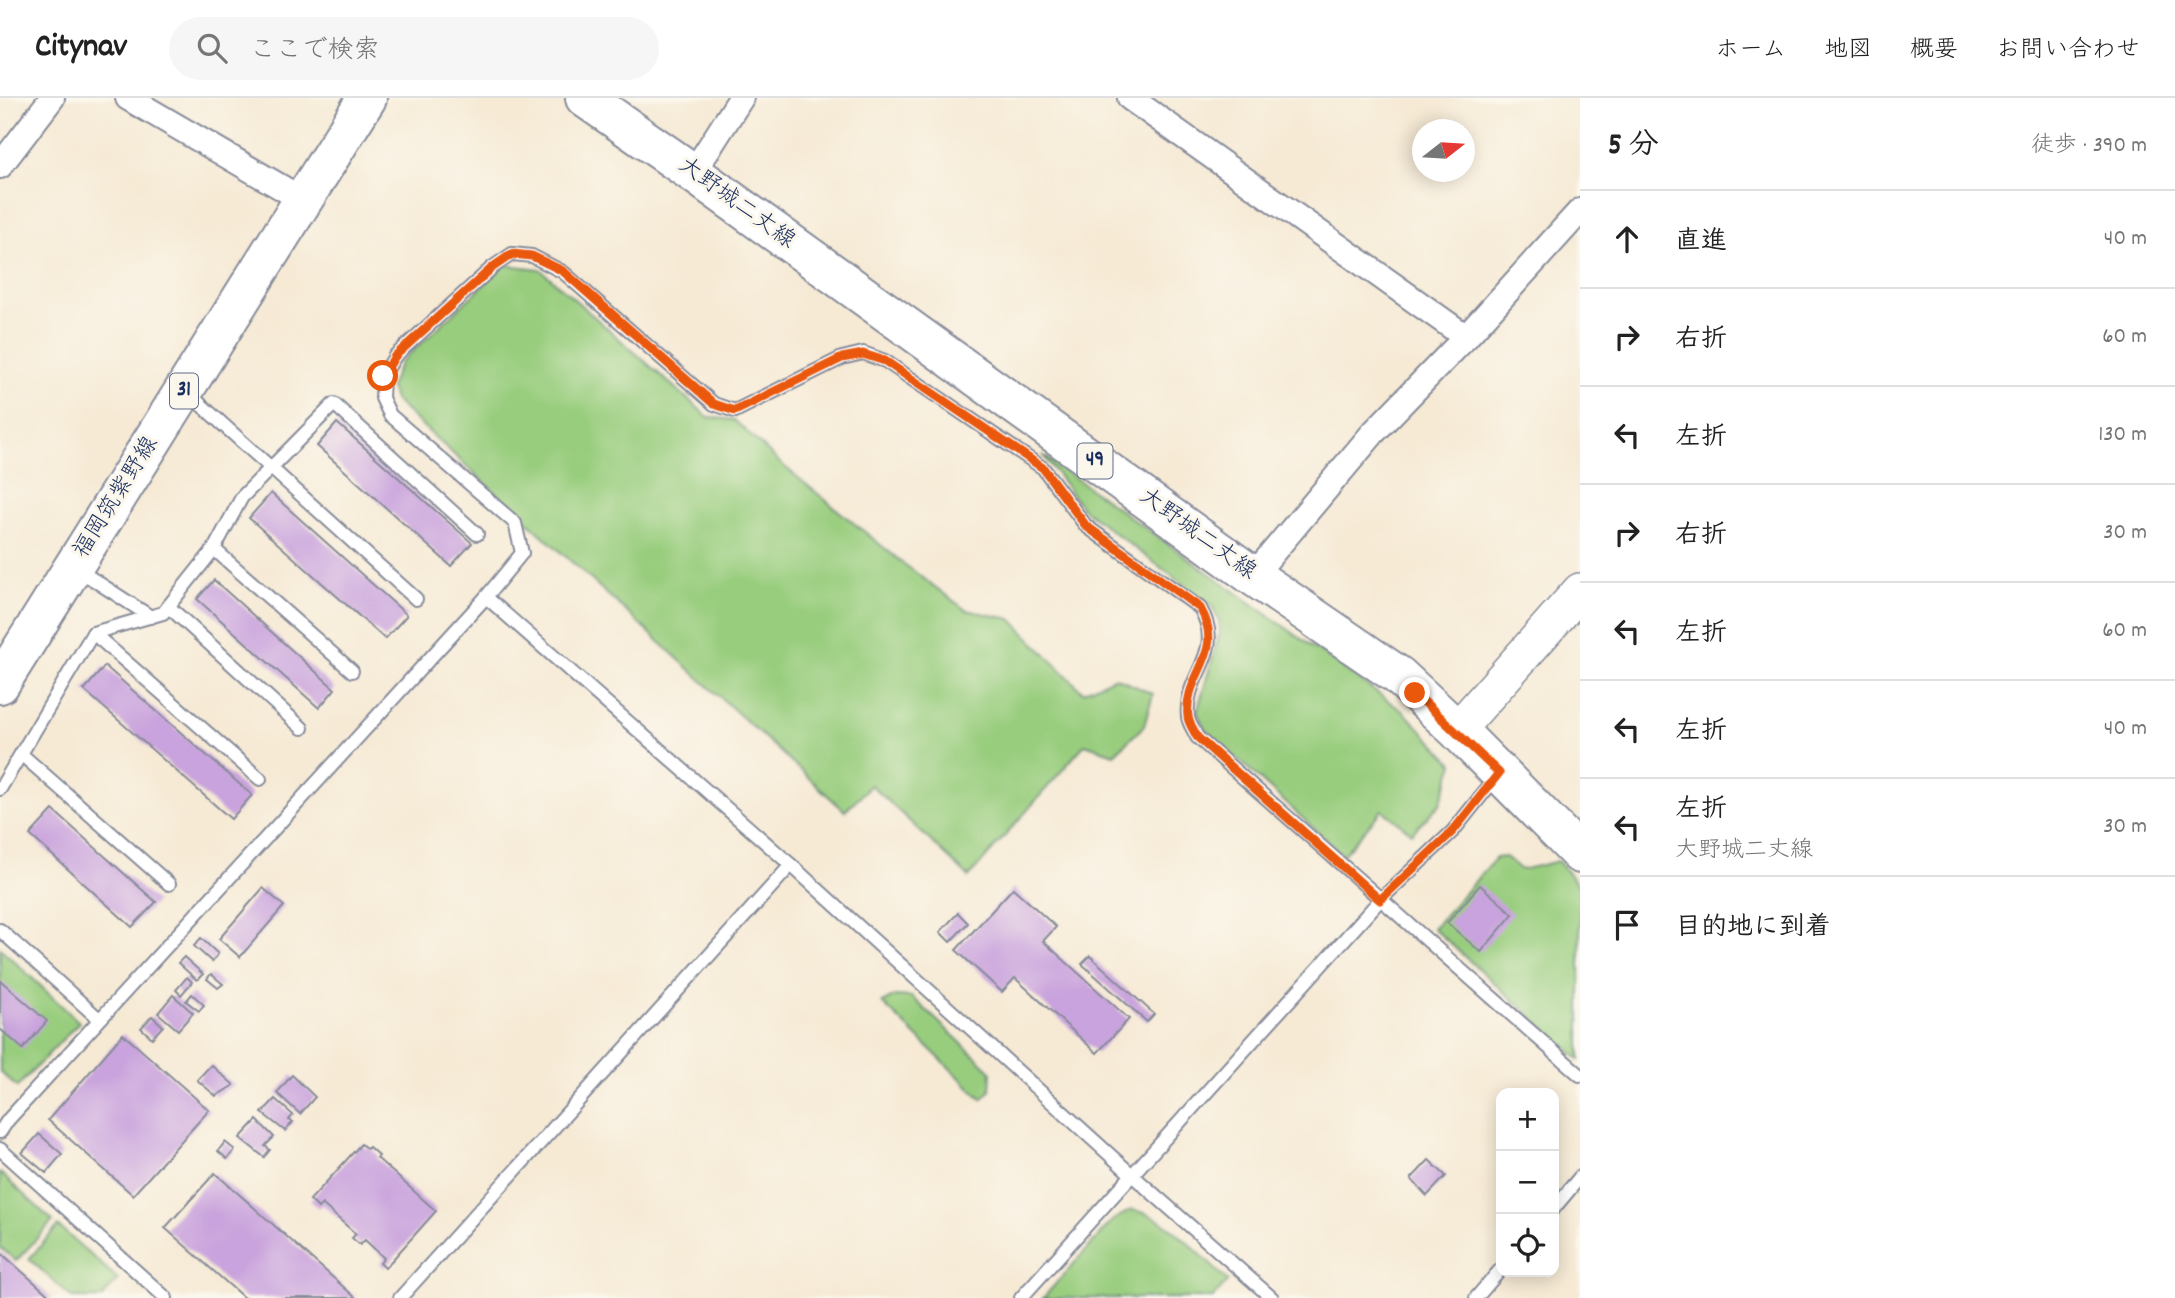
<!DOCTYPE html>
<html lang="ja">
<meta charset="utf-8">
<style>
:root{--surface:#fff;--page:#f6f6f6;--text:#222;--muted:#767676;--line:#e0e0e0}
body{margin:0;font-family:Dekko,"Klee One",sans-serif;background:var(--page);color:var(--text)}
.controls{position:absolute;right:21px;bottom:21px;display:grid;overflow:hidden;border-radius:14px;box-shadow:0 4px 18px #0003}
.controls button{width:63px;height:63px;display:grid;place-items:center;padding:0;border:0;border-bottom:2px solid var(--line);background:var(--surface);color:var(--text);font:35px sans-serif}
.compass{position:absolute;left:1412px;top:21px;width:63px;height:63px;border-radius:50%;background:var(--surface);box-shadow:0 4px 18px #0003;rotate:73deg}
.stop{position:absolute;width:21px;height:21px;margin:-16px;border:5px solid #ea580c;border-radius:50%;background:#fff}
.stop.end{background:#ea580c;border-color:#fff;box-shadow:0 2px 7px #0008}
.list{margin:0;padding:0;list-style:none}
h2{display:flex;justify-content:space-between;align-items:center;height:91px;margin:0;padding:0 28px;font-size:30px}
h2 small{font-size:23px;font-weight:400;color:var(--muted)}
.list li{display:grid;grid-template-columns:46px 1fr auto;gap:21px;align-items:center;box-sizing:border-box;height:98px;padding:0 28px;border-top:2px solid var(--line)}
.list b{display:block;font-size:26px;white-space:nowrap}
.list p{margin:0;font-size:23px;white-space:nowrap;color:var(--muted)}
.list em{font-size:23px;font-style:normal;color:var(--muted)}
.icon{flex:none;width:38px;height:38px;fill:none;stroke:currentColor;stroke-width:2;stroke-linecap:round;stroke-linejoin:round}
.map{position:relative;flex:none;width:1580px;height:1200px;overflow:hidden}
header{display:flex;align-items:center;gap:42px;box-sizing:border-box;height:98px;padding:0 35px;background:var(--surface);border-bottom:2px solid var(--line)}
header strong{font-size:33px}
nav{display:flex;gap:38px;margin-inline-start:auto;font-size:24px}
.search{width:490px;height:63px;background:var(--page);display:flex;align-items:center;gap:18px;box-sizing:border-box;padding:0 24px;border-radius:38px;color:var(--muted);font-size:26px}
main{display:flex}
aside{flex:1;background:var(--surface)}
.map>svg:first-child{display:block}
</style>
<header>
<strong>Citynav</strong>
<div class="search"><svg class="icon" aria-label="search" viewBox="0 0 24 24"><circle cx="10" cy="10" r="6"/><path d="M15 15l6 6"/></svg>ここで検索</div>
<nav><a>ホーム</a><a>地図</a><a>概要</a><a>お問い合わせ</a></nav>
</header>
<main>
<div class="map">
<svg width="1580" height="1200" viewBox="0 0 1580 1200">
<rect width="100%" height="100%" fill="#fbf7ec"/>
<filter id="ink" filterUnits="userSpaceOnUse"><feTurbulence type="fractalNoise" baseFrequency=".0143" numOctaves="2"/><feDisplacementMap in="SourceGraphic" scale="14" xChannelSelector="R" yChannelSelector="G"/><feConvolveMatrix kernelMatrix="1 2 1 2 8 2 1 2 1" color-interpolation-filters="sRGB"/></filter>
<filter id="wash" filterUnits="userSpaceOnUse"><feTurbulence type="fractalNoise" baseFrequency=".00686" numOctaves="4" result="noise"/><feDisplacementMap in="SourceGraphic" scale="28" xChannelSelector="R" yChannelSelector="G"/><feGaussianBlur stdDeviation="1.57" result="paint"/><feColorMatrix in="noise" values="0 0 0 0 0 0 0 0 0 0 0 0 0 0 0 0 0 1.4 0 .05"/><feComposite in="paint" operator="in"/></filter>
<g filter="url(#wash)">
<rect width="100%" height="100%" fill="#f6ead5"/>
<g fill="#99cd7e" stroke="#5a7e6e" stroke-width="2">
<path d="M505,167L540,171L708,319L734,322L780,365L904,466L966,512L1011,521L1083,594L1115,579L1153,596L1144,628L1114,656L1085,646L969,779L871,687L845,713L394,302L390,289L400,265Z"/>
<path d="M1043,357L1404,614L1454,666L1440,706L1412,735L1382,712L1343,757L1206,632L1197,614L1220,534L1219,523L1212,508L1083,411Z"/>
<path d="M1506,759L1521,772L1558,763L1580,789V962L1433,830L1496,760Z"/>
<path d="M0,850L79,924L17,989L0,974Z"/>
<path d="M895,898L912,899L991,973L990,993L982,1001L882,905Z"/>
<path d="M0,1075L53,1123L16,1163L0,1149Z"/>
<path d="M1131,1112C1166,1115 1202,1160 1228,1183L1213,1200H1043L1113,1122Z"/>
<path d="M58,1128L118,1181L102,1200H72L29,1161Z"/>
</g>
<g id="blocks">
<g fill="#c9a3dd">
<path d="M337,325L472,445L451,468L317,348Z"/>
<path d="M271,395L407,517L385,541L249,420Z"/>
<path d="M214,482L335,591L319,610L197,501Z"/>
<path d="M105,568L252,697L231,721L84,592Z"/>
<path d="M53,712L156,804L132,829L30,737Z"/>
<path d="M1480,787L1513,816L1481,854L1447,825Z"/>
<path d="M263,790L284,808L240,859L219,841Z"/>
<path d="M1013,790L1056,829L1043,843L1129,921L1097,955L1015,880L1002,894L956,852Z"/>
<path d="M958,815L968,825L950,844L940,834Z"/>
<path d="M201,840L218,856L212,864L194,848Z"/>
<path d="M1090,858L1154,916L1147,924L1082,866Z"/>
<path d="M184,859L203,876L197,882L178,865Z"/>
<path d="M211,876L223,886L218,890L207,881Z"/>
<path d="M187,879L192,884L181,897L176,892Z"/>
<path d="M0,882L47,923L23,951L0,931Z"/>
<path d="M192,896L204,907L199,913L186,903Z"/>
<path d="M173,897L193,915L178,932L158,915Z"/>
<path d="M152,918L163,928L152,940L141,930Z"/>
<path d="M123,936L209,1012L133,1097L48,1022Z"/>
<path d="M211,967L234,987L216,998L197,982Z"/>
<path d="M292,977L315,999L300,1016L277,995Z"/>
<path d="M275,1001L293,1017L289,1022L293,1024L285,1033L262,1015Z"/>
<path d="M257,1022L274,1039L265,1048L270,1052L264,1059L240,1040Z"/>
<path d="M39,1036L62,1056L46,1075L22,1055Z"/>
<path d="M225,1044L235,1052L227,1061L218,1053Z"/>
<path d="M361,1046L367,1051L369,1049L379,1058L377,1060L436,1113L385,1170L380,1165L384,1160L365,1142L360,1147L352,1140L356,1136L322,1106L318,1110L310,1102Z"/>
<path d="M1429,1062L1446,1078L1427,1098L1411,1081Z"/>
<path d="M215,1075L356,1200H244L165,1130Z"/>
<path d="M0,1154L52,1200H0Z"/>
</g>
</g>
</g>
<g filter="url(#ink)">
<use href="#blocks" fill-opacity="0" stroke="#888c9a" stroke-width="2"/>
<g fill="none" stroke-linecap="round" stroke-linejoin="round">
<g stroke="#888c9a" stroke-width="16">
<g id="lane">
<path d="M187,294L416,501"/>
<path d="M214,451L352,573"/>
<path d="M77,471L151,519"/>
<path d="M486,499L522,455L515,425L390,317L382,300L383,278L395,258L493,169L512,156L532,158L563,174L714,306L735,313L842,260L863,255L885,263L1043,370L1086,428L1200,510C1227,557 1183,576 1188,619C1189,626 1194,632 1197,639L1580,977"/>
<path d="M169,509L302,630"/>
<path d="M93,535L260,681"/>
<path d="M21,656L169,786"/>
<path d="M0,691L93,535L163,515L214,451L242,399L334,306L477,436"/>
<path d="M0,832L99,921"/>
<path d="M0,1034L8,1022L486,499L791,767L1132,1077L1272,1200"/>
<path d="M0,1051L166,1200"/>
<path d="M1554,1110L1580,1079"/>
<path d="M400,1200L791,767"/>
<path d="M1021,1200L1380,802L1453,733L1497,678"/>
<path d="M1476,1200L1501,1171"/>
</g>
</g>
<g stroke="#888c9a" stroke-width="28">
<g id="street">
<path d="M128,0L303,102"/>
<path d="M1130,0L1466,239"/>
<path d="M0,68L52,0"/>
<path d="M693,75L741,0"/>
<path d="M1253,478L1373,335L1466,239L1580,113"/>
</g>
</g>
<g stroke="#888c9a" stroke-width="38">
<path id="secondary" d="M1457,632L1580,493"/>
</g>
<g stroke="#888c9a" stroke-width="42">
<g id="primary">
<path d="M585,0L693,75L1253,478L1399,578L1457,632L1580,756"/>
<path d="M0,586L367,0"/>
</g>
</g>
<use href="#lane" stroke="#fff" stroke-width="12"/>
<use href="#street" stroke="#fff" stroke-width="24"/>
<use href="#secondary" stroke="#fff" stroke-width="35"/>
<use href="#primary" stroke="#fff" stroke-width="38"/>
</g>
</g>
<g fill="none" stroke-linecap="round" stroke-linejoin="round" filter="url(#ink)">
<path stroke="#ea580c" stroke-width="9" d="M383,278L395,258L493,169L512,156L532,158L563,173L714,306L735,313L842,260L863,256L885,263L1043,370L1086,428L1200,510C1227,557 1183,576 1188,619C1189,626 1194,632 1197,639L1380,802L1453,733L1499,675L1415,595"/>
</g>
<g text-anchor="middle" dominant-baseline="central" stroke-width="6" stroke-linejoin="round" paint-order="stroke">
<g fill="#fbf7ec" stroke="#5e6b89" stroke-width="2">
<rect x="170" y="275.5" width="28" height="35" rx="5"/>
<rect x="1077.5" y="345.5" width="35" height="35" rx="5"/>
</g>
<g font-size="21" font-weight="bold" fill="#1b2f5e">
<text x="184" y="293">31</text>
<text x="1095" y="363">49</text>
</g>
<g font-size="23" fill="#1b2f5e" stroke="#fbf7ec">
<text transform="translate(736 106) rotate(36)">大野城二丈線</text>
<text transform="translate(117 400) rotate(-58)">福岡筑紫野線</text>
<text transform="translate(1197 437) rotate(36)">大野城二丈線</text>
</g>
</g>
</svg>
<div class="controls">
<button>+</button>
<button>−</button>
<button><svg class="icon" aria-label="locate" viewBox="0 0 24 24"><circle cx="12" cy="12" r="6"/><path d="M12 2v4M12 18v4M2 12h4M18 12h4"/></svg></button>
</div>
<svg class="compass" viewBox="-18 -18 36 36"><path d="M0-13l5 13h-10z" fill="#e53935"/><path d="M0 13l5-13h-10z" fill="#767676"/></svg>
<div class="stop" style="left:383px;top:278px"></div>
<div class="stop end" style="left:1415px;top:595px"></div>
</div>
<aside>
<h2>5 分<small>徒歩 · 390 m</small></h2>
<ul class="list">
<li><svg class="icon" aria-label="ahead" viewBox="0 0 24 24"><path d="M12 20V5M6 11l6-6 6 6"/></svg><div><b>直進</b></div><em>40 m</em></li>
<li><svg class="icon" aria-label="right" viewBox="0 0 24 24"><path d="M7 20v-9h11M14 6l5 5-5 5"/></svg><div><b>右折</b></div><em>60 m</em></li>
<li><svg class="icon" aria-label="left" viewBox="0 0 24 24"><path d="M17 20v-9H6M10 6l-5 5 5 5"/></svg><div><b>左折</b></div><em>130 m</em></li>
<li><svg class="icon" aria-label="right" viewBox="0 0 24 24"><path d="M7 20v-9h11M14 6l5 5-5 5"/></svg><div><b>右折</b></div><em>30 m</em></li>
<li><svg class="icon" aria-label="left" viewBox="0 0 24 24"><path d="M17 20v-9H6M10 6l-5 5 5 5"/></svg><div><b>左折</b></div><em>60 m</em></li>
<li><svg class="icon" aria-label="left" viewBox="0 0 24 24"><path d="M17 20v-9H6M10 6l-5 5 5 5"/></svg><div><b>左折</b></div><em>40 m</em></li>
<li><svg class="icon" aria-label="left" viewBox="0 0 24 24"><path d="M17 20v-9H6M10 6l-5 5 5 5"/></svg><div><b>左折</b><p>大野城二丈線</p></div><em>30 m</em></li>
<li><svg class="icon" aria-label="arrive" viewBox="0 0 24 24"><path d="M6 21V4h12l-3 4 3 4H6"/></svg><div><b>目的地に到着</b></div></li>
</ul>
</aside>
</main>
